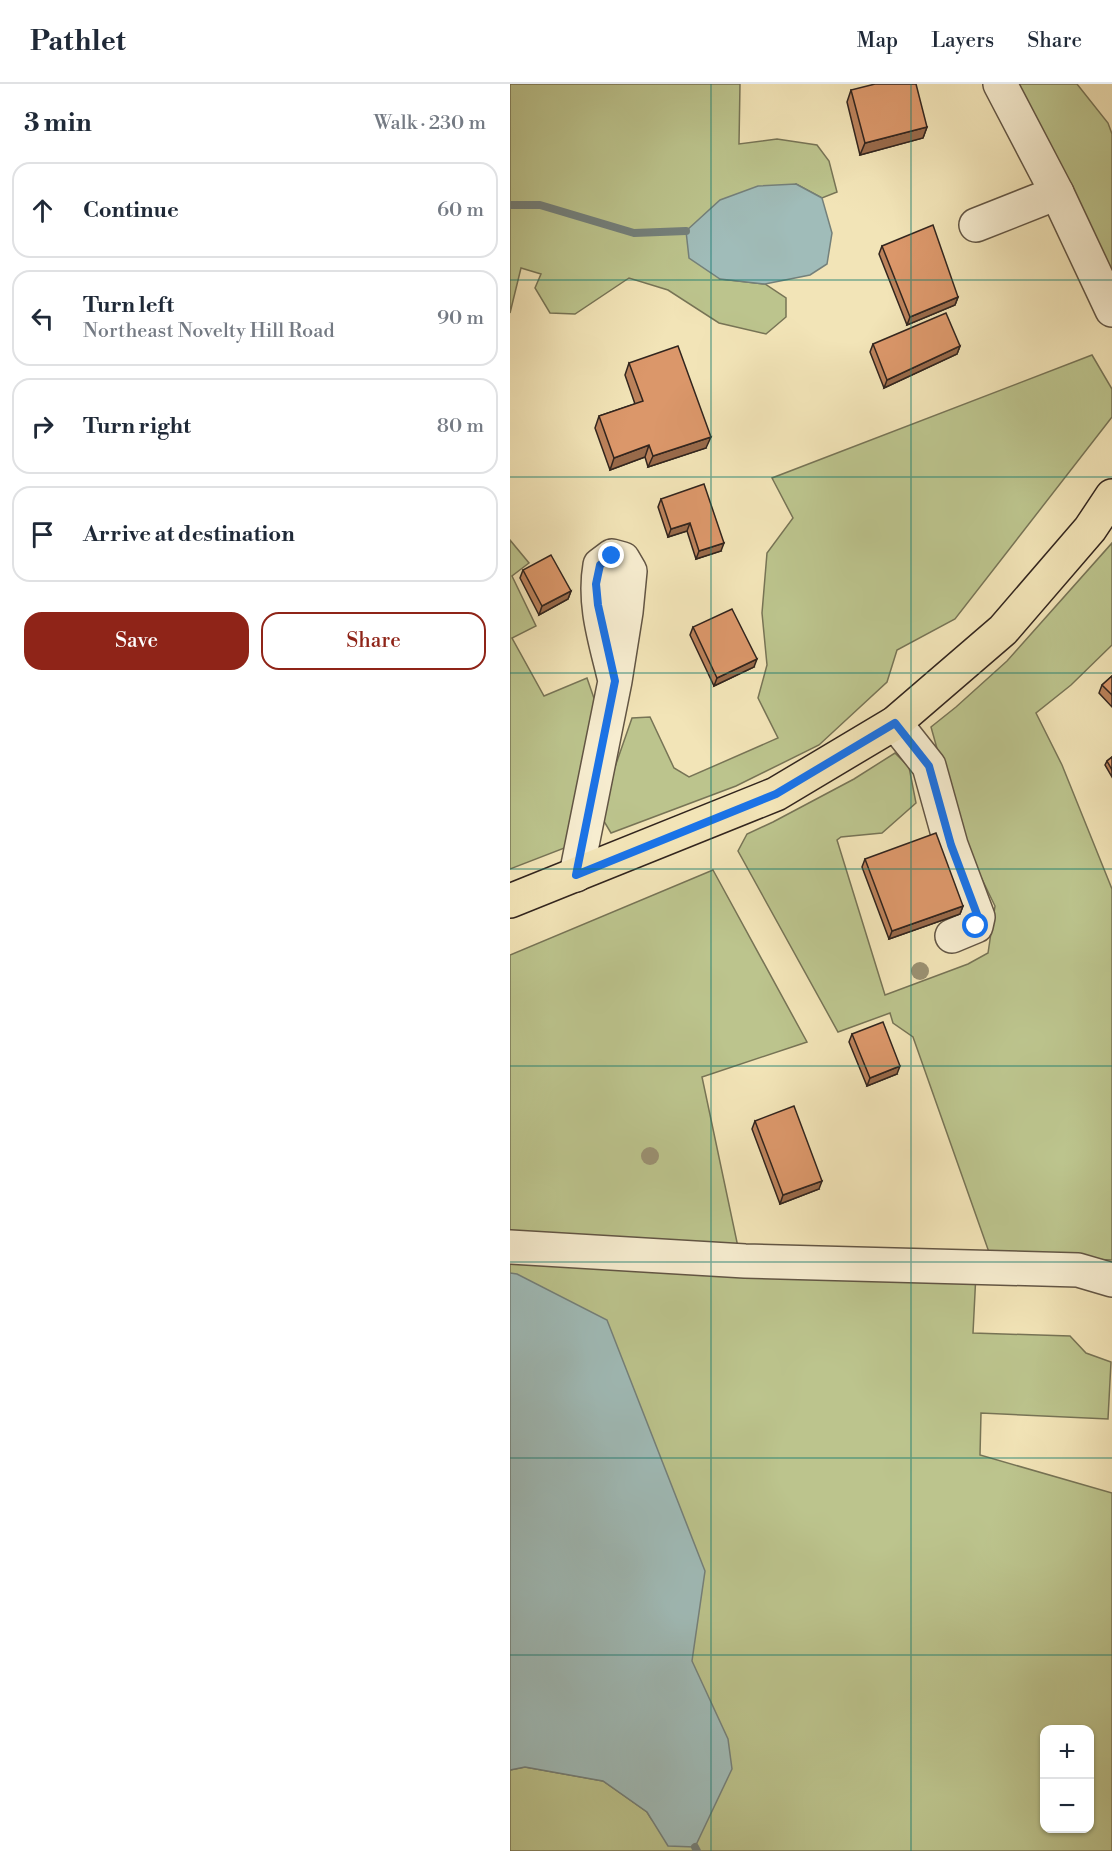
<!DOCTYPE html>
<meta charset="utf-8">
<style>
:root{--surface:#fff;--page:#f6f6f7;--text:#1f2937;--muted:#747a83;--line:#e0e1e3;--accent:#8f2418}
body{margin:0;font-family:"Libre Bodoni",serif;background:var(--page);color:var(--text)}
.controls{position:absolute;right:18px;bottom:18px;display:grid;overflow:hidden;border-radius:12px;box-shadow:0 2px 4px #0004}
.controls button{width:54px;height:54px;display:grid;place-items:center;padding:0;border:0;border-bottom:2px solid var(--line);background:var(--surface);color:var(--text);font:30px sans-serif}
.stop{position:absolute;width:18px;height:18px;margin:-14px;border:4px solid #1a73e8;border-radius:50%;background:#fff}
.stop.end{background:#1a73e8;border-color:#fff;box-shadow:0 2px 6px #0008}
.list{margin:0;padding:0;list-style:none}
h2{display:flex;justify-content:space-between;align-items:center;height:78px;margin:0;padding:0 24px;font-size:26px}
h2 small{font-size:20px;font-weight:400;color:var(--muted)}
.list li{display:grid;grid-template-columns:39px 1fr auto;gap:18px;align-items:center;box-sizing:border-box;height:96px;margin:0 12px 12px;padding:0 12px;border:2px solid var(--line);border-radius:18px}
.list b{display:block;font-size:22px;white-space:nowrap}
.list p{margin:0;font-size:20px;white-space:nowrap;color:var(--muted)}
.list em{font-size:20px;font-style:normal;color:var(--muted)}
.actions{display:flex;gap:12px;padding:18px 24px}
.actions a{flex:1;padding:14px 0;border:2px solid var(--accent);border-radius:18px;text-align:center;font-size:21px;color:var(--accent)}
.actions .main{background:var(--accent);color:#fff}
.icon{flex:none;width:33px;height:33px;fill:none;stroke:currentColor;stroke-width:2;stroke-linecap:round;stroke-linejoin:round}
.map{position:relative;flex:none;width:602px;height:1767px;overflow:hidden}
header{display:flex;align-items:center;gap:36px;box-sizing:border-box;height:84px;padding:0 30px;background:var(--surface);border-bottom:2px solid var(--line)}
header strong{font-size:28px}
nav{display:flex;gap:33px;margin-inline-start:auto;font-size:21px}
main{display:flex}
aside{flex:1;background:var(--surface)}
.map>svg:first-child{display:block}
</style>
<header>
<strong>Pathlet</strong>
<nav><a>Map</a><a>Layers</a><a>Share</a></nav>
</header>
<main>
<aside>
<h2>3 min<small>Walk · 230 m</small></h2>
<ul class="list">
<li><svg class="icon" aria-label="ahead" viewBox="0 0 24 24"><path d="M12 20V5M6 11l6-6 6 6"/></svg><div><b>Continue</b></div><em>60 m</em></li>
<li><svg class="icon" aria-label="left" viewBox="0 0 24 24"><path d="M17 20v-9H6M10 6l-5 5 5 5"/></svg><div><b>Turn left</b><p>Northeast Novelty Hill Road</p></div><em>90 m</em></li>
<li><svg class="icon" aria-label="right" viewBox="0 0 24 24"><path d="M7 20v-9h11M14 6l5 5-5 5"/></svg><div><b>Turn right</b></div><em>80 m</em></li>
<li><svg class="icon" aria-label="arrive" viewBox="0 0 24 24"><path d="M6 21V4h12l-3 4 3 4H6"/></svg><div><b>Arrive at destination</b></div></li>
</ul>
<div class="actions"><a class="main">Save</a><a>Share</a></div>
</aside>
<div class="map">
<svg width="602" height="1767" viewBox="0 0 602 1767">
<rect width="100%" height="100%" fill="#f2e4b7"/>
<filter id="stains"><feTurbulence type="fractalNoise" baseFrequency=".00333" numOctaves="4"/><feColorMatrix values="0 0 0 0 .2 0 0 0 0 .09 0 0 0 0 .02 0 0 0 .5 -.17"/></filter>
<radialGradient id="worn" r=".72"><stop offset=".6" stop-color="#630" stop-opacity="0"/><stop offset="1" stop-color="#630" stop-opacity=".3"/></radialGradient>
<g fill="#bcc48d" stroke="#777456" stroke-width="1.5" fill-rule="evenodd">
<path d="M0,0H230L229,60L267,55L307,61L319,77L327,108L312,114L286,100L210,195L255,200L276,214V233L256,250L209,239L158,206L119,194L65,230L40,229L25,204L31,190L11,184L0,229Z"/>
<path d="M503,0H567L598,39L602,50V191Z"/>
<path d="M582,271L602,305V333L445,535L387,566L377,598L309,661L226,702L101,749L89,729L122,634L140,633L164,684L179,693L268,654L248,614L257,581L252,529L257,469L283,434L262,394Z"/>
<path d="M0,456L19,479L2,492L26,542L2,554L34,612L77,594L87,623L57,763L0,785Z"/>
<path d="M602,459V561L561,601L526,629L552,681L602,805V1176L480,1171L403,953L383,939L380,929L328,948L228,767L237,750L263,738L344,695L385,669L399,683L406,719L372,749L331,753L327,756L375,911L458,880L478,869L485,822L452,754L421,643L446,623L497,577Z"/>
<path d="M203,786L297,958L192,993L228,1163L0,1155V871Z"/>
<path d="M0,1171L466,1189L463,1249L560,1252L576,1269L601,1278L598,1335L471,1329L470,1371L602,1409V1767H0V1686L15,1683L93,1697L137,1728L142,1736L0,1197ZM534,1646H580V1744H534Z"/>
</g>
<g fill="#a0bcb9" stroke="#74807b" stroke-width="1.5">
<path d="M286,100L312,114L322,149L317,180L300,191L255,200L210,195L179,174L176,147L210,116L248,102Z"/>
<path d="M0,1189L7,1190L97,1236L195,1487L182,1577L218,1655L222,1685L185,1763L158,1762L137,1728L93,1697L15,1683L0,1686Z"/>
</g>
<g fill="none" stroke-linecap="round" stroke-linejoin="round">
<g stroke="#74807b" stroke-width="8">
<path d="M0,121H30L124,149L176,147"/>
<path d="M185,1763L187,1767"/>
</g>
<g stroke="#625544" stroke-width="36">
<g id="minor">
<path d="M490,0L547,109L602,226"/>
<path d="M466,141L547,109"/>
<path d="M385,639L419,682L441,761L468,833L466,842L442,852"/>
<path d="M66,791L105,597L116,528L120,487L113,475L102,472L90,481C83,521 96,558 105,597"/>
<path d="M0,1163L235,1177L568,1186L602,1196"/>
</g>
</g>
<g stroke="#32251e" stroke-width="36">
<path id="major" d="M0,817L266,710L385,639L493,546L580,445L602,412"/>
</g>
<use href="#minor" stroke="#f7edd0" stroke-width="33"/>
<use href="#major" stroke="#f2e4b7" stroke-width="33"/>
</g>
<g fill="#9b9172">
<circle cx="410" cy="887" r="9"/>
<circle cx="140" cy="1072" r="9"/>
</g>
<g fill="#bc825b" stroke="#32251e" stroke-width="1.5">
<path d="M341,6L417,43L413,54L350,71L337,18Z"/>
<path d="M372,162L448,213L445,221L397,241L369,170Z"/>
<path d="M363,260L450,262L447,270L374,304L360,268Z"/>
<path d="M119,279L196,364L138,383L135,373L100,386L85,344L89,332L125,320L115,291Z"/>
<path d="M151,415L211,467L186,475L177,447L158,453L148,423Z"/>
<path d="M13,486L61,507L58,515L29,531L10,494Z"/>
<path d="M183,543L244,583L204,602L180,551Z"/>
<path d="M602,592V623L589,609L592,601Z"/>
<path d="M602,673V693L595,681L597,677Z"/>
<path d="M355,775L453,822L450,830L379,855L352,783Z"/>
<path d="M342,950L387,990L357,1002L339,958Z"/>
<path d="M245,1037L309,1105L270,1120L242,1045Z"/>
</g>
<g fill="#996a4a" stroke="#32251e" stroke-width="1.5">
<path d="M417,43L413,54L350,71L355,59Z"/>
<path d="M448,213L445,221L397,241L400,233Z"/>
<path d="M450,262L447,270L374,304L377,296Z"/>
<path d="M201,353L196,364L138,383L143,372Z"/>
<path d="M139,361L135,373L100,386L104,374Z"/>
<path d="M180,439L177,447L158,453L161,445Z"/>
<path d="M214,459L211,467L186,475L189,467Z"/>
<path d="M61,507L58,515L29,531L32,522Z"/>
<path d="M247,575L244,583L204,602L207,594Z"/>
<path d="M453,822L450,830L379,855L382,847Z"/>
<path d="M390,982L387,990L357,1002L360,994Z"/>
<path d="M312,1097L309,1105L270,1120L273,1111Z"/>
</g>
<g fill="#db976a" stroke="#32251e" stroke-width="1.5">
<path d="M365,0H406L417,43L355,59L341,6Z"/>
<path d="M423,141L448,213L400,233L372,162Z"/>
<path d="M436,229L450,262L377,296L363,260Z"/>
<path d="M168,262L201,353L143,372L139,361L104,374L89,332L133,317L119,279Z"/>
<path d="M194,400L214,459L189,467L180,439L161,445L151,415Z"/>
<path d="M41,471L61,507L32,522L13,486Z"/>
<path d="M222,525L247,575L207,594L183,543Z"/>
<path d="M602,592V611L592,601Z"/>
<path d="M602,673V686L597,677Z"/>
<path d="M426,749L453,822L382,847L355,775Z"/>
<path d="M373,938L390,982L360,994L342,950Z"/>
<path d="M284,1022L312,1097L273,1111L245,1037Z"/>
</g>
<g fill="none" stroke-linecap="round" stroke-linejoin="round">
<path stroke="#1a73e8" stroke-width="8" d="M102,472L90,481L86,500L88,521L105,597L66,791L266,710L385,639L419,682L441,761L468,833L466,842"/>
</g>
<path fill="none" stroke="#0f766e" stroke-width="1.5" stroke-opacity="0.55" d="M201,0V1767M401,0V1767M0,196H602M0,393H602M0,589H602M0,785H602M0,982H602M0,1178H602M0,1374H602M0,1571H602"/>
<rect width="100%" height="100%" filter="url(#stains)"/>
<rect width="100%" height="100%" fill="url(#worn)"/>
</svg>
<div class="controls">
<button>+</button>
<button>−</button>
</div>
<div class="stop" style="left:466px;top:842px"></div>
<div class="stop end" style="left:102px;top:472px"></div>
</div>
</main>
